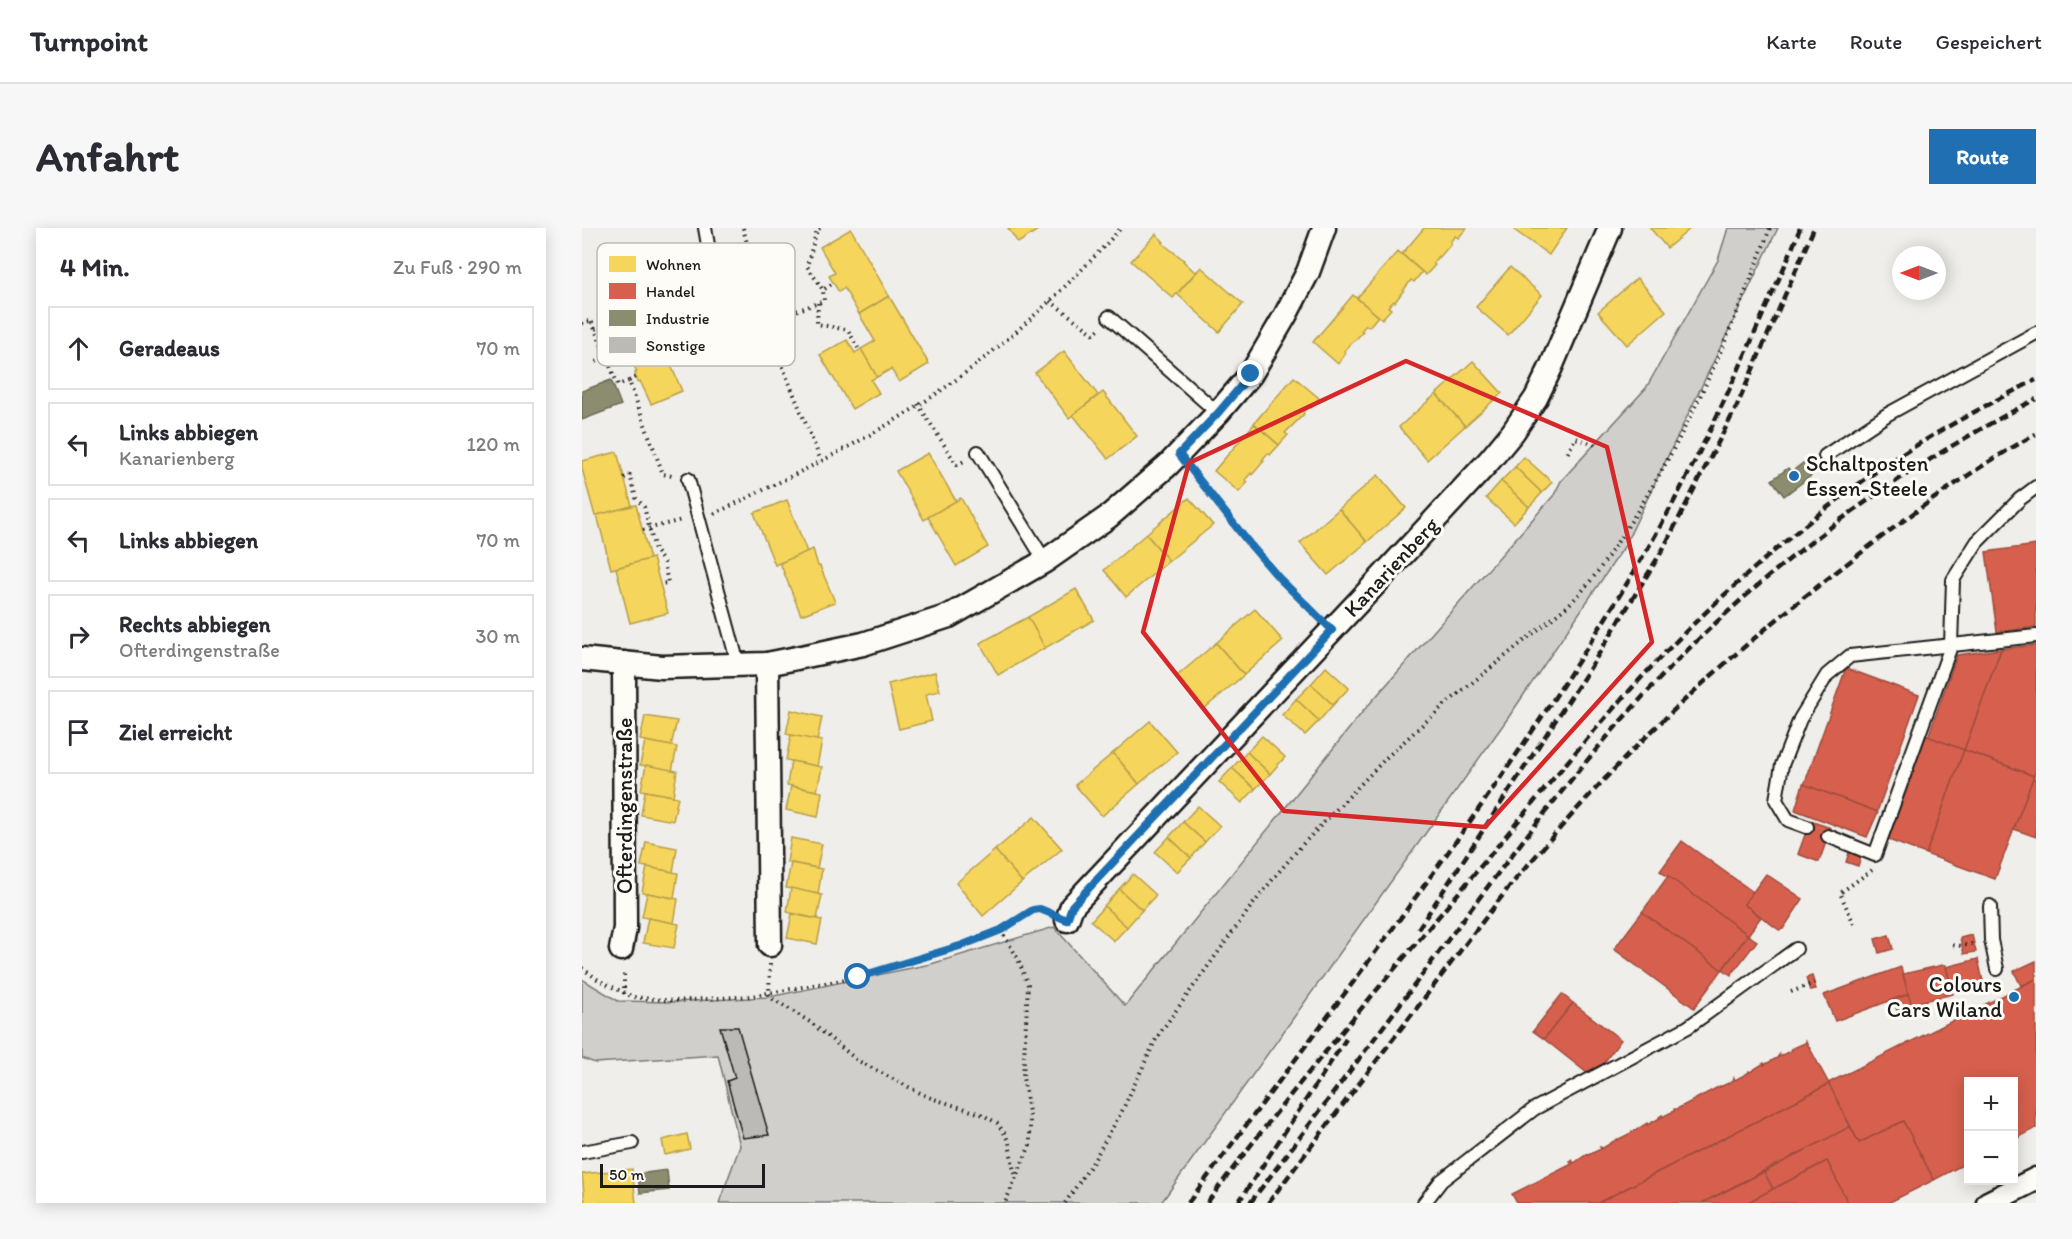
<!DOCTYPE html>
<html lang="de">
<meta charset="utf-8">
<style>
:root{--surface:#fff;--page:#f7f7f7;--text:#2b2b33;--muted:#7c7c81;--line:#e1e1e2;--accent:#1f6fb2}
body{margin:0;font-family:Itim,sans-serif;background:var(--page);color:var(--text)}
.controls{position:absolute;right:18px;bottom:18px;display:grid;overflow:hidden;border-radius:0px;box-shadow:0 3px 15px #0003}
.controls button{width:54px;height:54px;display:grid;place-items:center;padding:0;border:0;border-bottom:2px solid var(--line);background:var(--surface);color:var(--text);font:30px sans-serif}
.compass{position:absolute;left:1310px;top:18px;width:54px;height:54px;border-radius:50%;background:var(--surface);box-shadow:0 3px 15px #0003;rotate:270deg}
.scale{position:absolute;left:18px;bottom:15px;width:165px;box-sizing:border-box;padding-left:6px;border:3px solid #1c1c1c;border-top:0;font-size:16px;line-height:21px;white-space:nowrap;color:#1c1c1c;-webkit-text-stroke:4px #fdfcf7;paint-order:stroke}
.stop{position:absolute;width:18px;height:18px;margin:-14px;border:4px solid #1f6fb2;border-radius:50%;background:#fff}
.stop.end{background:#1f6fb2;border-color:#fff;box-shadow:0 2px 6px #0008}
.list{margin:0;padding:0;list-style:none}
h2{display:flex;justify-content:space-between;align-items:center;height:78px;margin:0;padding:0 24px;font-size:26px}
h2 small{font-size:20px;font-weight:400;color:var(--muted)}
.list li{display:grid;grid-template-columns:39px 1fr auto;gap:18px;align-items:center;box-sizing:border-box;height:84px;margin:0 12px 12px;padding:0 12px;border:2px solid var(--line);border-radius:0px}
.list b{display:block;font-size:22px;white-space:nowrap}
.list p{margin:0;font-size:20px;white-space:nowrap;color:var(--muted)}
.list em{font-size:20px;font-style:normal;color:var(--muted)}
.icon{flex:none;width:33px;height:33px;fill:none;stroke:currentColor;stroke-width:2;stroke-linecap:round;stroke-linejoin:round}
.map{position:relative;flex:none;width:1454px;height:975px;overflow:hidden;border-radius:0px}
header{display:flex;align-items:center;gap:36px;box-sizing:border-box;height:84px;padding:0 30px;background:var(--surface);border-bottom:2px solid var(--line)}
header strong{font-size:28px}
nav{display:flex;gap:33px;margin-inline-start:auto;font-size:21px}
.intro{display:flex;align-items:center;justify-content:space-between;box-sizing:border-box;height:144px;padding:0 36px}
h1{margin:0;font-size:42px}
.button{padding:15px 27px;border-radius:0px;background:var(--accent);color:#fff;font-size:21px;font-weight:700}
main{display:flex;gap:36px;padding:0 36px}
aside{flex:1;background:var(--surface);border-radius:0px;box-shadow:0 3px 15px #0003}
.map>svg:first-child{display:block}
</style>
<header>
<strong>Turnpoint</strong>
<nav><a>Karte</a><a>Route</a><a>Gespeichert</a></nav>
</header>
<div class="intro"><h1>Anfahrt</h1><a class="button">Route</a></div>
<main>
<aside>
<h2>4 Min.<small>Zu Fuß · 290 m</small></h2>
<ul class="list">
<li><svg class="icon" aria-label="ahead" viewBox="0 0 24 24"><path d="M12 20V5M6 11l6-6 6 6"/></svg><div><b>Geradeaus</b></div><em>70 m</em></li>
<li><svg class="icon" aria-label="left" viewBox="0 0 24 24"><path d="M17 20v-9H6M10 6l-5 5 5 5"/></svg><div><b>Links abbiegen</b><p>Kanarienberg</p></div><em>120 m</em></li>
<li><svg class="icon" aria-label="left" viewBox="0 0 24 24"><path d="M17 20v-9H6M10 6l-5 5 5 5"/></svg><div><b>Links abbiegen</b></div><em>70 m</em></li>
<li><svg class="icon" aria-label="right" viewBox="0 0 24 24"><path d="M7 20v-9h11M14 6l5 5-5 5"/></svg><div><b>Rechts abbiegen</b><p>Ofterdingenstraße</p></div><em>30 m</em></li>
<li><svg class="icon" aria-label="arrive" viewBox="0 0 24 24"><path d="M6 21V4h12l-3 4 3 4H6"/></svg><div><b>Ziel erreicht</b></div></li>
</ul>
</aside>
<div class="map">
<svg width="1454" height="975" viewBox="0 0 1454 975">
<rect width="100%" height="100%" fill="#f0eeea"/>
<filter id="ink" filterUnits="userSpaceOnUse"><feTurbulence type="fractalNoise" baseFrequency=".0167" numOctaves="2"/><feDisplacementMap in="SourceGraphic" scale="12" xChannelSelector="R" yChannelSelector="G"/><feConvolveMatrix kernelMatrix="1 2 1 2 8 2 1 2 1" color-interpolation-filters="sRGB"/></filter>
<g filter="url(#ink)">
<path fill="#d0cfcc" stroke="#767674" stroke-width="1.5" d="M1146,0H1196L1042,319L926,490L579,975H137L158,918L136,827L13,835L0,830V751L36,773L91,774L187,769L349,736L472,699L543,778L783,481L972,267L979,253L1064,160L1136,32Z"/>
<g fill="#f6d55c" stroke="#b59e49" stroke-width="1.5">
<path d="M426,0H459L436,15Z"/>
<path d="M842,0H885L876,10L873,8L868,14L869,16L857,30L856,28L851,35L853,37L844,47L820,26Z"/>
<path d="M934,0H985L967,27L932,2Z"/>
<path d="M1068,0H1109L1085,20Z"/>
<path d="M269,1L307,68L277,86L262,60L257,64L247,48L253,45L238,19Z"/>
<path d="M574,6L582,14L580,15L602,32L601,33L613,44L615,43L591,70L549,33Z"/>
<path d="M816,23L840,44L832,54L829,52L813,74L812,73L806,79L809,81L800,91L775,70Z"/>
<path d="M619,39L661,76L637,104L595,66Z"/>
<path d="M928,39L960,67L926,107L894,79Z"/>
<path d="M1055,50L1084,83L1045,117L1016,84Z"/>
<path d="M771,67L796,88L787,99L784,97L779,103L781,104L762,123L764,125L756,136L731,114Z"/>
<path d="M307,68L347,136L317,154L309,141L295,149L279,121L293,113L277,86Z"/>
<path d="M76,107L100,163L69,176L58,153L56,154L54,149L53,145L55,144L44,121Z"/>
<path d="M265,112L273,125L279,121L295,149L289,152L297,165L270,181L238,127Z"/>
<path d="M482,123L516,167L487,190L453,145Z"/>
<path d="M891,133L920,165L883,198L854,166Z"/>
<path d="M712,149L737,170L729,180L726,178L721,184L722,186L703,205L706,207L697,217L672,195Z"/>
<path d="M521,164L555,208L526,231L491,187Z"/>
<path d="M854,166L883,198L845,232L817,199Z"/>
<path d="M672,196L697,217L688,227L686,225L680,232L682,233L670,247L669,245L663,252L666,254L657,264L632,243Z"/>
<path d="M35,224L50,278L13,288L0,241V233Z"/>
<path d="M346,225L374,273L342,292L314,243Z"/>
<path d="M942,229L970,254L960,265L933,239Z"/>
<path d="M933,239L960,265L947,279L919,253Z"/>
<path d="M796,247L824,280L785,314L757,281Z"/>
<path d="M919,253L947,279L932,295L904,270Z"/>
<path d="M379,270L406,319L374,338L346,289Z"/>
<path d="M607,270L631,297L587,333L564,306Z"/>
<path d="M205,272L225,324L193,337L172,285Z"/>
<path d="M54,277L68,331L29,341L15,287Z"/>
<path d="M757,281L785,314L746,347L718,315Z"/>
<path d="M564,306L587,333L544,369L522,342Z"/>
<path d="M231,321L236,338H238L253,374L219,387L198,335Z"/>
<path d="M71,330L86,385L48,395L34,340Z"/>
<path d="M494,361L512,392L463,420L446,389Z"/>
<path d="M673,381L701,413L662,447L634,415Z"/>
<path d="M446,389L463,420L416,447L398,415Z"/>
<path d="M634,415L662,447L623,480L595,448Z"/>
<path d="M744,439L767,460L751,477L729,456Z"/>
<path d="M353,444L358,463L344,466L350,493L317,501L306,456Z"/>
<path d="M729,456L751,477L737,493L714,471Z"/>
<path d="M714,471L737,493L723,507L700,487Z"/>
<path d="M209,482L240,489L235,513L204,506Z"/>
<path d="M63,488L95,493L89,518L58,512Z"/>
<path d="M568,493L595,524L557,556L531,525Z"/>
<path d="M209,507L240,513L235,538L204,532Z"/>
<path d="M680,508L703,529L688,546L665,524Z"/>
<path d="M63,513L95,519L90,543L58,537Z"/>
<path d="M665,524L688,546L673,561L650,540Z"/>
<path d="M531,525L557,556L520,588L493,557Z"/>
<path d="M209,533L240,539L235,563L205,557Z"/>
<path d="M64,537L95,543L91,568L59,562Z"/>
<path d="M650,540L673,561L660,575L637,554Z"/>
<path d="M209,558L240,564L236,589L204,582Z"/>
<path d="M63,563L96,569L91,593L59,587Z"/>
<path d="M616,578L638,598L623,614L601,594Z"/>
<path d="M452,589L480,621L440,654L413,622Z"/>
<path d="M601,594L623,614L609,630L587,609Z"/>
<path d="M587,609L609,630L595,644L573,624Z"/>
<path d="M209,610L240,616L235,640L205,634Z"/>
<path d="M64,614L95,620L91,644L59,638Z"/>
<path d="M413,622L440,654L401,688L374,655Z"/>
<path d="M209,635L240,641L236,666L204,660Z"/>
<path d="M65,639L96,645L92,670L60,664Z"/>
<path d="M551,646L574,667L560,682L537,661Z"/>
<path d="M209,660L240,667L235,691L205,684Z"/>
<path d="M537,661L560,682L545,699L522,678Z"/>
<path d="M65,665L96,671L92,695L60,689Z"/>
<path d="M522,678L545,699L532,713L509,693Z"/>
<path d="M210,686L240,692L235,716L205,710Z"/>
<path d="M66,690L97,696L92,720L61,715Z"/>
<path d="M105,906L108,921L83,927L80,912Z"/>
<path d="M50,941L54,975H3L0,946Z"/>
</g>
<g fill="#d6604d" stroke="#9e4c3e" stroke-width="1.5">
<path d="M1454,317V399L1415,404L1404,324Z"/>
<path d="M1454,417V543L1452,548L1382,522L1419,421Z"/>
<path d="M1419,421L1382,522L1346,509L1375,427Z"/>
<path d="M1264,440L1337,467L1295,584L1222,557Z"/>
<path d="M1343,507L1382,522L1344,626L1304,611Z"/>
<path d="M1382,522L1452,548L1413,651L1344,626Z"/>
<path d="M1451,550L1454,551V609L1432,601Z"/>
<path d="M1221,556L1296,584L1285,609L1213,582Z"/>
<path d="M1228,593L1249,600L1237,634L1216,626Z"/>
<path d="M1100,613L1171,664L1162,676L1179,689L1166,707L1078,643Z"/>
<path d="M1268,622L1280,626L1276,638L1264,634Z"/>
<path d="M1184,646L1221,671L1201,701L1197,702L1162,676Z"/>
<path d="M1086,648L1166,707L1140,742L1060,684Z"/>
<path d="M1060,684L1140,742L1112,780L1032,721Z"/>
<path d="M1166,707L1175,713L1149,747L1141,741Z"/>
<path d="M1307,707L1311,721L1297,725L1293,711Z"/>
<path d="M1390,707L1394,724L1382,726L1378,710Z"/>
<path d="M1396,731L1401,753L1370,762L1364,739Z"/>
<path d="M1454,733V751L1439,758L1432,743Z"/>
<path d="M1361,737H1364V739L1371,766L1329,776L1321,746Z"/>
<path d="M1319,739L1326,766L1253,793L1242,767Z"/>
<path d="M1230,748L1234,761L1228,763L1224,750Z"/>
<path d="M1454,751V900L1432,912V854H1386V934L1352,952L1321,893L1277,915L1246,855Z"/>
<path d="M980,766L991,775L962,811L951,803Z"/>
<path d="M1326,766L1330,777L1315,782L1311,772Z"/>
<path d="M991,775L1039,812L1021,836L1004,844L962,811Z"/>
<path d="M1224,813L1247,856L1016,975H935L930,966L990,936L988,934L990,932L992,935L1005,926L1006,927L1019,921L1018,919L1021,920L1035,911V912L1049,905L1050,903L1051,904L1065,895V897L1078,890L1077,889L1080,887V889L1092,883V881H1095L1138,858V859L1151,853L1152,850L1153,852L1166,845L1167,843L1168,844L1182,835V837L1195,830L1197,827V829L1210,822L1209,821L1223,815Z"/>
<path d="M1247,856L1269,900L1211,928L1196,938L1195,936L1120,975H1016Z"/>
<path d="M1321,893L1352,952L1306,975H1266L1245,933L1191,961L1182,944L1267,899L1269,900L1277,915Z"/>
<path d="M1245,933L1266,975H1164Z"/>
<path d="M1182,944L1191,961L1164,975H1120Z"/>
</g>
<g fill="#8c8c6e" stroke="#6a6a55" stroke-width="1.5">
<path d="M29,152L39,177L0,192V163Z"/>
<path d="M1225,232L1234,244L1202,268L1190,252L1206,240L1209,244Z"/>
<path d="M85,942L87,962L58,965L56,946Z"/>
</g>
<path fill="#bbbab6" stroke="#1c1c1c" stroke-width="1.5" d="M138,799H156L187,907L161,910L145,853L153,850Z"/>
<g fill="none" stroke-linecap="round" stroke-linejoin="round">
<g stroke="#1c1c1c" stroke-width="16">
<g id="lane">
<path d="M123,0L141,101"/>
<path d="M527,89L636,185"/>
<path d="M396,224L463,333"/>
<path d="M1243,228L1306,186L1454,105"/>
<path d="M106,251L156,436"/>
<path d="M1225,599L1206,592L1194,572L1200,537L1218,491L1245,447L1268,428L1454,408"/>
<path d="M1246,608L1293,627L1369,418L1371,352L1395,314L1438,271L1454,259"/>
<path d="M1408,678L1409,712L1415,741"/>
<path d="M0,924L50,915"/>
<path d="M842,975L859,953L952,881L1106,799L1214,721"/>
</g>
</g>
<g stroke="#1c1c1c" stroke-width="27">
<g id="street">
<path d="M0,431L80,439L185,436L210,431L281,416L367,388L463,333L526,289L586,237L636,185L669,146L703,88L726,44L742,0"/>
<path d="M185,436L188,717"/>
<path d="M485,692L490,678L797,352L907,233L931,204L954,170L969,139L1028,0"/>
<path d="M39,721L43,700L42,435"/>
<path d="M1406,975L1454,951"/>
</g>
</g>
<g stroke="#1c1c1c" stroke-width="4" stroke-dasharray="1.5 4.5" stroke-linecap="butt">
<path d="M161,0L191,115L239,233"/>
<path d="M238,0L235,2L225,38L241,62"/>
<path d="M468,73L512,106L517,101"/>
<path d="M236,75L235,96L266,102L276,120"/>
<path d="M0,96L9,92L36,157L47,153L81,246L90,248"/>
<path d="M157,98L185,93L242,73L241,62L251,55"/>
<path d="M13,101L30,93"/>
<path d="M14,134L25,130"/>
<path d="M47,153L54,149"/>
<path d="M336,176L375,237L384,232"/>
<path d="M986,225L993,210L1017,218"/>
<path d="M610,243L697,350L735,387"/>
<path d="M42,250L48,247L54,270L62,279L73,322L82,335L86,355L78,356"/>
<path d="M132,286C216,245 303,205 379,148C437,105 490,54 539,0"/>
<path d="M61,302L100,292"/>
<path d="M1272,696L1258,665L1290,642"/>
<path d="M419,702L436,731L446,757L441,849L448,890V917L423,975"/>
<path d="M1371,717L1380,718L1394,715"/>
<path d="M188,736L187,766L191,771L228,794L275,832L286,838L346,869L399,886L415,895L423,906L427,915L433,950"/>
<path d="M0,740L18,753L51,769L92,773L170,768L276,749L340,731L419,702L451,682L458,681L465,684"/>
<path d="M1209,764L1232,755"/>
<path d="M42,766V742"/>
<path d="M483,975L511,934L540,883L575,809L668,680L695,646L721,616L805,529L860,479L983,380C1008,358 1024,332 1042,304C1104,211 1149,105 1188,0"/>
</g>
<use href="#lane" stroke="#fdfcf7" stroke-width="12"/>
<use href="#street" stroke="#fdfcf7" stroke-width="22"/>
<g stroke="#1c1c1c" stroke-width="4.5" stroke-dasharray="9 4.5" stroke-linecap="butt">
<path d="M836,701L1008,440L1080,323L1154,180L1232,0"/>
<path d="M606,975C765,761 931,550 1066,320C1106,251 1140,179 1172,107C1187,71 1205,36 1218,0"/>
<path d="M625,975C705,867 792,765 879,662C962,563 1043,458 1139,370C1199,315 1265,260 1335,217C1373,194 1413,172 1454,152"/>
<path d="M656,975L764,811"/>
<path d="M668,975C737,884 806,793 874,701C958,589 1044,475 1149,381C1241,298 1344,228 1454,171"/>
<path d="M686,975L927,659C964,616 1000,574 1039,534C1111,460 1190,393 1271,331C1330,285 1389,242 1454,206"/>
</g>
</g>
</g>
<g fill="none" stroke-linecap="round" stroke-linejoin="round" filter="url(#ink)">
<path stroke="#1f6fb2" stroke-width="8" d="M276,749L381,717L419,702L451,682L458,681L485,692L490,678L750,402L697,350L666,314L597,226L636,185L669,146"/>
</g>
<path fill="none" stroke="#d62828" stroke-width="4.5" stroke-linejoin="round" d="M824,133L1025,219L1070,414L903,599L702,583L561,404L607,235Z"/>
<g fill="#1f6fb2" stroke="#fdfcf7" stroke-width="2">
<circle cx="1212" cy="248" r="6"/>
<circle cx="1432" cy="769" r="6"/>
</g>
<g text-anchor="middle" dominant-baseline="central" stroke-width="6" stroke-linejoin="round" paint-order="stroke">
<g font-size="22" fill="#1c1c1c" stroke="#fdfcf7" text-anchor="start">
<text x="1224" y="235">Schaltposten<tspan x="1224" dy="25">Essen-Steele</tspan></text>
<text x="1420" y="756" text-anchor="end">Colours<tspan x="1420" dy="25">Cars Wiland</tspan></text>
</g>
<g font-size="22" fill="#1c1c1c" stroke="#fdfcf7">
<text transform="translate(809 339) rotate(-47)">Kanarienberg</text>
<text transform="translate(42 578) rotate(-90)">Ofterdingenstraße</text>
</g>
</g>
<rect x="15" y="15" width="198" height="123" rx="9" fill="#fdfcf7" stroke="#bab9b5" stroke-width="1.5"/>
<rect x="27" y="28" width="27" height="16" fill="#f6d55c"/>
<rect x="27" y="55" width="27" height="16" fill="#d6604d"/>
<rect x="27" y="82" width="27" height="16" fill="#8c8c6e"/>
<rect x="27" y="109" width="27" height="16" fill="#bbbab6"/>
<g font-size="16" fill="#1c1c1c">
<text x="64" y="42">Wohnen</text>
<text x="64" y="69">Handel</text>
<text x="64" y="96">Industrie</text>
<text x="64" y="123">Sonstige</text>
</g>
</svg>
<div class="controls">
<button>+</button>
<button>−</button>
</div>
<svg class="compass" viewBox="-18 -18 36 36"><path d="M0-13l5 13h-10z" fill="#e53935"/><path d="M0 13l5-13h-10z" fill="#7c7c81"/></svg>
<div class="scale">50 m</div>
<div class="stop" style="left:276px;top:749px"></div>
<div class="stop end" style="left:669px;top:146px"></div>
</div>
</main>
